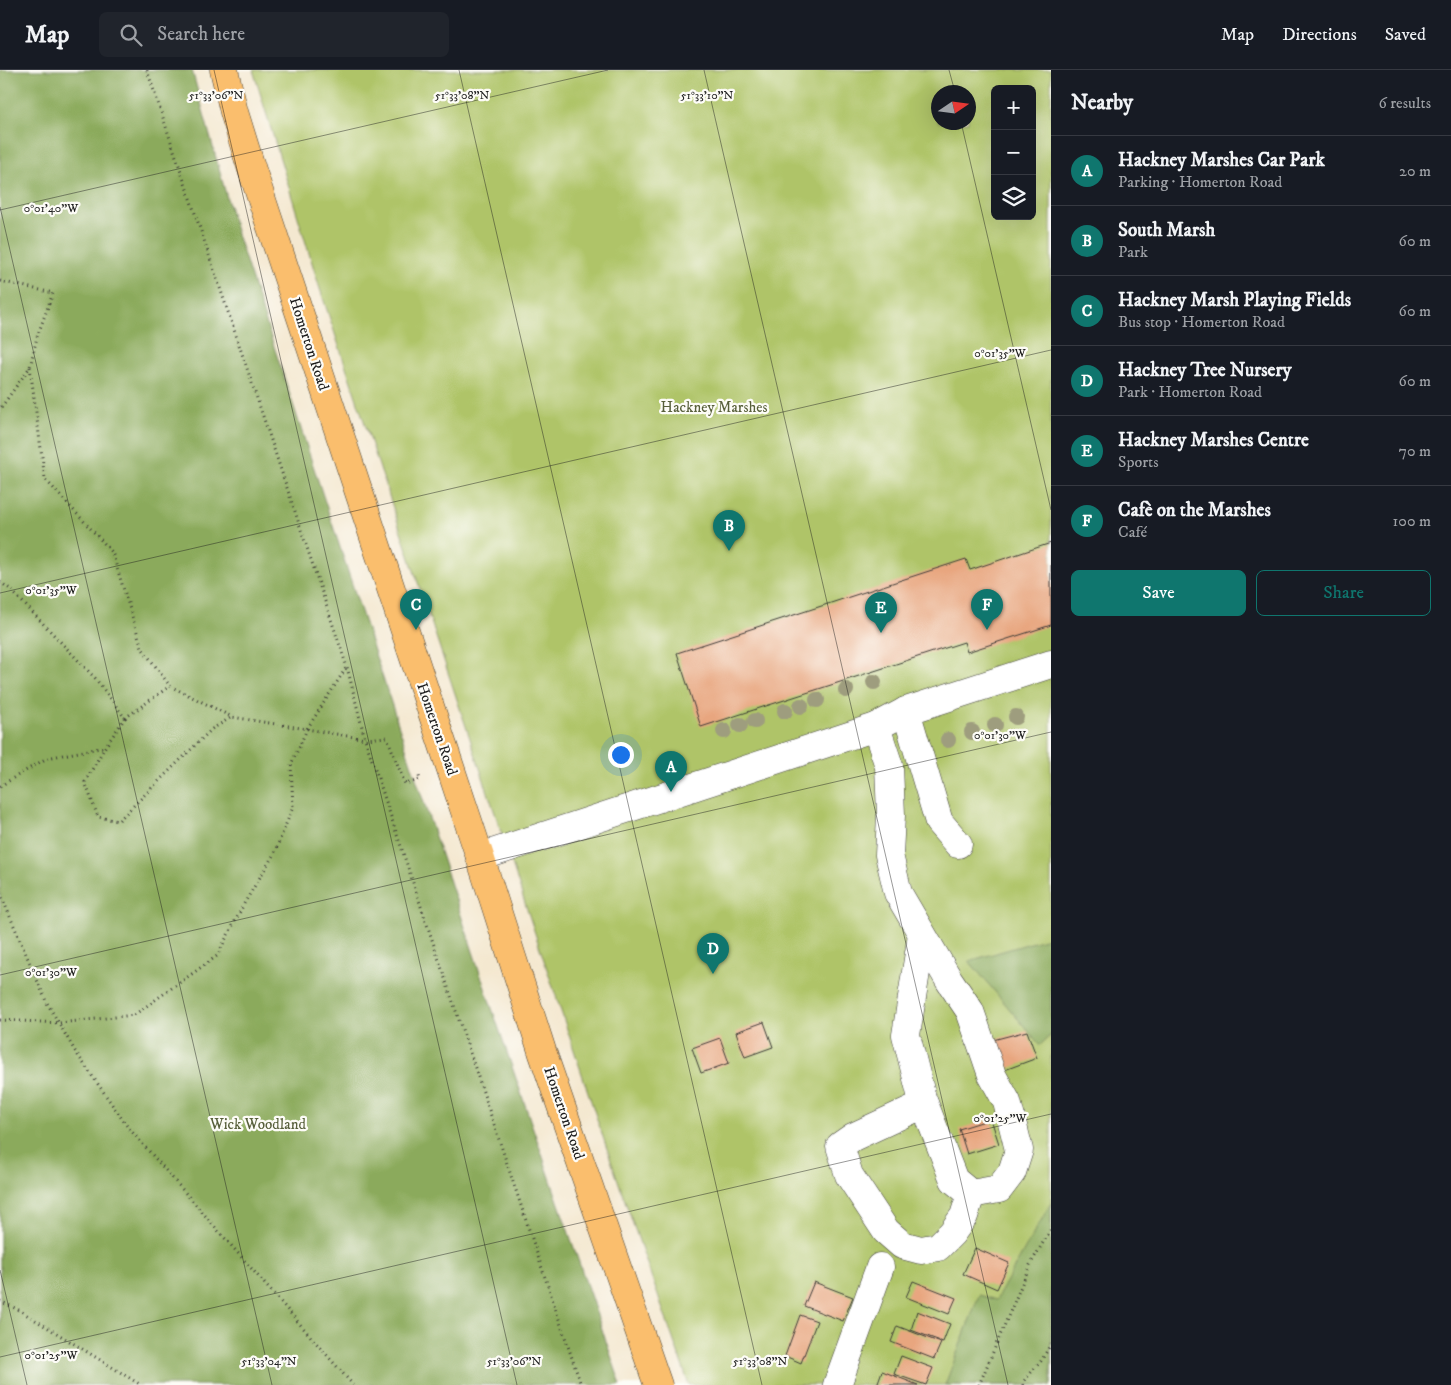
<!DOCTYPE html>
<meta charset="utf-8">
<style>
:root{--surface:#171b24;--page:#20242c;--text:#f1f3f6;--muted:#9ea1a6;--line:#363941;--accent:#0f766e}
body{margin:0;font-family:"IM FELL DW Pica",serif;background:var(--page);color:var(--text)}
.controls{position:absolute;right:15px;top:15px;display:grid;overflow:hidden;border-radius:8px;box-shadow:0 5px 20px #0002}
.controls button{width:45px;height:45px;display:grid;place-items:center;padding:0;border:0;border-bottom:1px solid var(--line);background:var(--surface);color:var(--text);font:25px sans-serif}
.compass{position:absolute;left:931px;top:15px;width:45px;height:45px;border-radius:50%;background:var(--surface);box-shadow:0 5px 20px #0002;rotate:77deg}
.you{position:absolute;left:620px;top:684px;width:18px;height:18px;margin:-12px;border:4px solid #fff;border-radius:50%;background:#1a73e8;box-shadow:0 0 0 8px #1a73e833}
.badge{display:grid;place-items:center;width:32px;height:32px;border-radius:50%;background:var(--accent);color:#fff;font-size:16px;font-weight:700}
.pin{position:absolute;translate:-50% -41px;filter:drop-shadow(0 1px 2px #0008)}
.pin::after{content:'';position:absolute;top:26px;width:18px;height:15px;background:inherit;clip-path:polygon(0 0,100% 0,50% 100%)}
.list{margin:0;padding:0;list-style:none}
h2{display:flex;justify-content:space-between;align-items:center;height:65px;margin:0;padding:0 20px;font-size:21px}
h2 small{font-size:16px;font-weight:400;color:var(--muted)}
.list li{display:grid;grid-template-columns:32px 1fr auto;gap:15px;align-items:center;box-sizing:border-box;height:70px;padding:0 20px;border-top:1px solid var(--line)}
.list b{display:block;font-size:19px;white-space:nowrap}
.list p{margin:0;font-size:16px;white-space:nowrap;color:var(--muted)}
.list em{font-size:16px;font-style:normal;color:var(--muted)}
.actions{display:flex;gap:10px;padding:15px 20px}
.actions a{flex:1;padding:11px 0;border:1px solid var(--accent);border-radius:8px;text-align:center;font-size:18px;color:var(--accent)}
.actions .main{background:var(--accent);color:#fff}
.icon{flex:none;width:28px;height:28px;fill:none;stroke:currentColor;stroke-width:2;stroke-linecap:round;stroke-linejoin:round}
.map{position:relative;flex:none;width:1051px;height:1315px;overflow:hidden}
header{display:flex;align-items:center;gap:30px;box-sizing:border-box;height:70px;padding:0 25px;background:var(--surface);border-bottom:1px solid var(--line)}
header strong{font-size:24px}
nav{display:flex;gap:28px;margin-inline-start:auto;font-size:18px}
.search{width:350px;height:45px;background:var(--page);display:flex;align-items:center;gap:12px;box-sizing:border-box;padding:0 18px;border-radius:8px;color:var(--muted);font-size:19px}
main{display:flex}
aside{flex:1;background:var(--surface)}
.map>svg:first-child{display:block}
</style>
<header>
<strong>Map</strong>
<div class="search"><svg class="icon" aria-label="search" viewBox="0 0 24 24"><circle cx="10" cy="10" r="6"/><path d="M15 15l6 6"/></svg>Search here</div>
<nav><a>Map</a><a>Directions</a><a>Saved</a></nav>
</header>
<main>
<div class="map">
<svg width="1051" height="1315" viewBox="0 0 1051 1315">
<rect width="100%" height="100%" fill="#fdfcf7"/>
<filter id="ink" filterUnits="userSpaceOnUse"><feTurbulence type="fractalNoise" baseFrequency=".02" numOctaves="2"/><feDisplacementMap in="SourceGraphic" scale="10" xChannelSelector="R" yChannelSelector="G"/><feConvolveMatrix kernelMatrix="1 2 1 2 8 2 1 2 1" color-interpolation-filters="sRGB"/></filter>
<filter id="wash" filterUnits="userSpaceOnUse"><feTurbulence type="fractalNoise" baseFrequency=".0096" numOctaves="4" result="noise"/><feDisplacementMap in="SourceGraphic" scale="20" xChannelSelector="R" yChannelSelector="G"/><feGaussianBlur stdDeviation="1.12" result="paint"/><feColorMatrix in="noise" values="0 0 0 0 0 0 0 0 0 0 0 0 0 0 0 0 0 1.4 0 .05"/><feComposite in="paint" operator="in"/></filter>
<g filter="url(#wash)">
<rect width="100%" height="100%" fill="#f4e8d0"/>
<path fill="#afc468" stroke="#667042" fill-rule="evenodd" d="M253,0H1051V1315H689L605,1073L320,219ZM995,19H1032V146H995ZM938,22H968V52H938Z"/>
<g fill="#8baa5c" stroke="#54633c">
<path d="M0,0H192L236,161L483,912L621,1315H0Z"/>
<path d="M1051,867V965L1040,975L969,891Z"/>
<path d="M1051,1133V1315H945L979,1225L996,1230Z"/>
</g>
<g id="blocks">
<g fill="#e8a67f">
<path d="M1051,473V555L967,582L964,572L701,657L677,583L966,489L970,500Z"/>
<path d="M764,952L773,977L745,987L736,962Z"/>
<path d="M1027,961L1037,988L1002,1001L993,970Z"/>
<path d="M720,968L729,993L701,1003L692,978Z"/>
<path d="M991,1049L999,1074L967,1084L959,1059Z"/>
<path d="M975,1178L1009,1193L997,1219L963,1204Z"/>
<path d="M913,1211L956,1228L949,1244L906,1227Z"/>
<path d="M814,1212L853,1227L843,1251L804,1236Z"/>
<path d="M917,1241L950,1254L943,1272L911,1260Z"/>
<path d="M800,1245L817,1251L801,1293L785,1286Z"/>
<path d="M897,1256L941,1273L934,1289L891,1272Z"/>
<path d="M901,1286L933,1298L926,1315L894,1304Z"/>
<path d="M882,1301L918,1315H877Z"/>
</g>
</g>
</g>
<g filter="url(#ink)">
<use href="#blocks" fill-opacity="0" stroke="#3c3b37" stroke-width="1"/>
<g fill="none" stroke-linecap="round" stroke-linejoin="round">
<g stroke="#3c3b37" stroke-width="29">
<g id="minor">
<path d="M906,641L939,752L958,774"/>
<path d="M876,657L889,696L891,745L889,785L898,823L949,910L970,941L992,1005L1007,1032L1019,1080L1012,1102L999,1119L971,1124L954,1110L922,1028L906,965L922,864"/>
<path d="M480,787L876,657L906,641L1051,594"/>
<path d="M924,1034L853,1067L840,1076L849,1105L886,1161L902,1175L921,1180L938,1177L952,1163L964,1146L971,1124"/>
<path d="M837,1315L880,1197"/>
</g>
</g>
<g stroke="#3c3b37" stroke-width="29">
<path id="major" d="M224,0L234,42L252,100L480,787L543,984L658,1315"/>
</g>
<g stroke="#3c3b37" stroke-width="3" stroke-dasharray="1 4" stroke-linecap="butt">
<path d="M147,0L347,597L365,669L581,1315"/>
<path d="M0,211L53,223L37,267L30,297L0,339"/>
<path d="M30,297L45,409L112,482L142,578L170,616L232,647"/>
<path d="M0,512L10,519L95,608L125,648L105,677L85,712L98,747L118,751L212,659L232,647L307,659L346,598"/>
<path d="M125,648L170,616"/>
<path d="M0,716L47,688L105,677"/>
<path d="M0,823L46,931L75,981L127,1056L353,1315"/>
<path d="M0,950L59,953L134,945L217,886L245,832L274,784L293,737L291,695L307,659L365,669L387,667L405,714L420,710L419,706"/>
<path d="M0,1231L19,1240L141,1315"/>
<path d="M979,1315L1030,1195L1051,1159"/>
<path d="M1023,1315V1312L1041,1291L1051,1274"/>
</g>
<use href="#minor" stroke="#fff" stroke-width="28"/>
<use href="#major" stroke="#fabe6d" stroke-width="28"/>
</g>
<g fill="#9e9d7e">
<circle cx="874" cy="612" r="8"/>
<circle cx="846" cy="620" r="8"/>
<circle cx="817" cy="630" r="8"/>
<circle cx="801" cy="636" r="8"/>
<circle cx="785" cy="641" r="8"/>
<circle cx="1016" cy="647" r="8"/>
<circle cx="755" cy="651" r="8"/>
<circle cx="740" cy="655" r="8"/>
<circle cx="995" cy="655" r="8"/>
<circle cx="724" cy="661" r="8"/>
<circle cx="972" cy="662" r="8"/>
<circle cx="948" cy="670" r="8"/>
</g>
</g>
<path fill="none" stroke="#1c1c1c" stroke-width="1" stroke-opacity="0.45" d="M214,0L517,1315M459,0L762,1315M704,0L1008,1315M949,0L955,22M961,52L1051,440M0,137L272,1315M0,140L608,0M0,523L1051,280M0,905L1051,662M0,1200L27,1315M0,1287L1051,1044"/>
<g text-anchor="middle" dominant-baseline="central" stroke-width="4.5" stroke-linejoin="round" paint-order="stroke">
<g font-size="15" fill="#1c1c1c" stroke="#fdfcf7">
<text transform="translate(309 274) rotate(72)">Homerton Road</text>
<text transform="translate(437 659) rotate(71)">Homerton Road</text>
<text transform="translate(564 1043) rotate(71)">Homerton Road</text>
</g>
<g font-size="15" fill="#575f3a" stroke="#fdfcf7">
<text x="714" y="337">Hackney Marshes</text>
<text x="258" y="1054">Wick Woodland</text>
</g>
</g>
<g font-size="12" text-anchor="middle" fill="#1c1c1c" stroke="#fdfcf7" stroke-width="4.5" stroke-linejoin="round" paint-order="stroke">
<text x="216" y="29">51°33'06"N</text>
<text x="462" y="29">51°33'08"N</text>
<text x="707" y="29">51°33'10"N</text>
<text x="51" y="142">0°01'40"W</text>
<text x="1000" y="287">0°01'35"W</text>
<text x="51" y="524">0°01'35"W</text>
<text x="1000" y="669">0°01'30"W</text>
<text x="51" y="906">0°01'30"W</text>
<text x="1000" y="1052">0°01'25"W</text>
<text x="51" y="1289">0°01'25"W</text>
<text x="269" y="1295">51°33'04"N</text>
<text x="514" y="1295">51°33'06"N</text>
<text x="760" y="1295">51°33'08"N</text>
</g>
</svg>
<div class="controls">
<button>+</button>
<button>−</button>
<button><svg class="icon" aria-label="layers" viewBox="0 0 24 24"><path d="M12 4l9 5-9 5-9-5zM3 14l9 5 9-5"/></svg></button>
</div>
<svg class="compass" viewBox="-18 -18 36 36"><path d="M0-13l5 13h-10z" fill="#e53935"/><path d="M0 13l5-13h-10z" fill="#9ea1a6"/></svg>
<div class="you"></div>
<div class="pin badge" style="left:671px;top:722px">A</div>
<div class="pin badge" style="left:729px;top:481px">B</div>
<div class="pin badge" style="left:416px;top:560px">C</div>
<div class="pin badge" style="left:713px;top:904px">D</div>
<div class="pin badge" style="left:881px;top:563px">E</div>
<div class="pin badge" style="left:987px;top:560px">F</div>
</div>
<aside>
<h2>Nearby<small>6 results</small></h2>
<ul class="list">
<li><span class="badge">A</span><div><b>Hackney Marshes Car Park</b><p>Parking · Homerton Road</p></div><em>20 m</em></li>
<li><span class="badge">B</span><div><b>South Marsh</b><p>Park</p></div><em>60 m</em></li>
<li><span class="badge">C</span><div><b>Hackney Marsh Playing Fields</b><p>Bus stop · Homerton Road</p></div><em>60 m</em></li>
<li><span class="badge">D</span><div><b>Hackney Tree Nursery</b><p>Park · Homerton Road</p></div><em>60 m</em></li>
<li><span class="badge">E</span><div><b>Hackney Marshes Centre</b><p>Sports</p></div><em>70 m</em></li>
<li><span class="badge">F</span><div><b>Cafè on the Marshes</b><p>Café</p></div><em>100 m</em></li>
</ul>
<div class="actions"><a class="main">Save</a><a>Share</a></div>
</aside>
</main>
